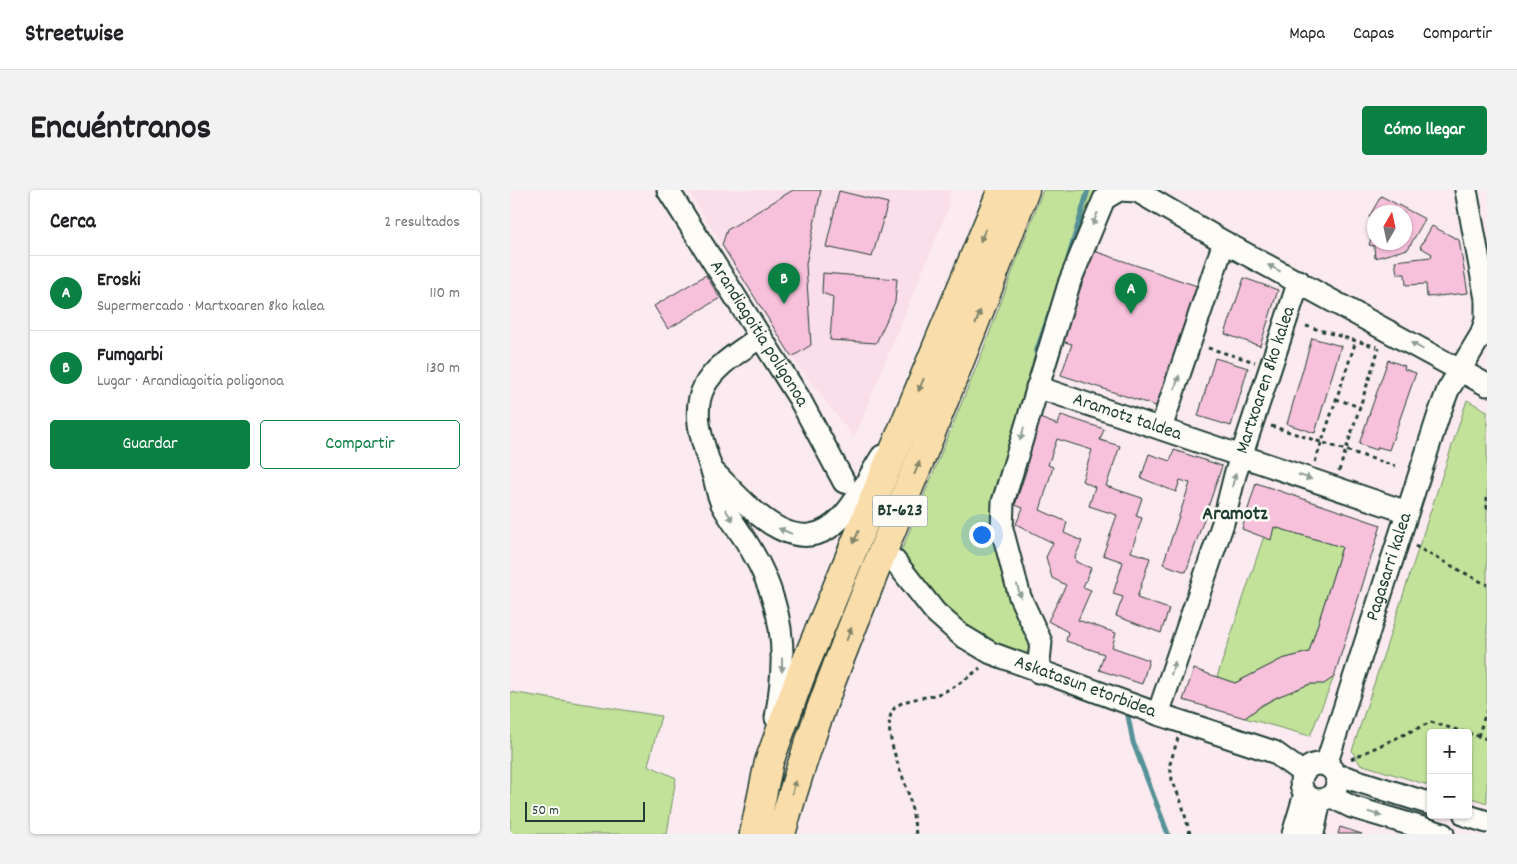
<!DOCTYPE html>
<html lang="es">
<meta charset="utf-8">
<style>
:root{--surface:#fff;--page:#f2f2f2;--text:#202124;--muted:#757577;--line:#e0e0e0;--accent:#0b8043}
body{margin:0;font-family:Dekko,sans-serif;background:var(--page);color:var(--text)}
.controls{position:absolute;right:15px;bottom:15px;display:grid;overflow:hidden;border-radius:5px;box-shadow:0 1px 4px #0004}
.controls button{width:45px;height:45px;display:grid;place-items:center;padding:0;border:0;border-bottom:1px solid var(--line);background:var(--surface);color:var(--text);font:25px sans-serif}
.compass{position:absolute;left:857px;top:15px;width:45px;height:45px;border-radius:50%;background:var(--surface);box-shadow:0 1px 4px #0004;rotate:9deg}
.scale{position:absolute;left:15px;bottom:12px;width:120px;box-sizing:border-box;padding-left:5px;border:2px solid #1f3d34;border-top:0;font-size:14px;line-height:18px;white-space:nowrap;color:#1f3d34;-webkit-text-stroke:4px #fdfcf7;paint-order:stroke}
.you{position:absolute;left:471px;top:344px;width:18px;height:18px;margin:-12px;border:4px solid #fff;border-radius:50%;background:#1a73e8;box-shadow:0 0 0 8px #1a73e833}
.badge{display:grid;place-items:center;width:32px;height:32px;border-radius:50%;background:var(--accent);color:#fff;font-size:16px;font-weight:700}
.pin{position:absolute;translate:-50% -41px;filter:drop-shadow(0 1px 2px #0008)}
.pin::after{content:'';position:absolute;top:26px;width:18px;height:15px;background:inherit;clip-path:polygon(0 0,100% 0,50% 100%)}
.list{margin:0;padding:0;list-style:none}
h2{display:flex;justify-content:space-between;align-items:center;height:65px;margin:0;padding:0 20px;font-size:21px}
h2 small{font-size:16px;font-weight:400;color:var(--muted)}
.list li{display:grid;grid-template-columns:32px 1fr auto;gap:15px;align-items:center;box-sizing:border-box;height:75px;padding:0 20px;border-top:1px solid var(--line)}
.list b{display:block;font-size:19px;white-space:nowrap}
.list p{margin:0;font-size:16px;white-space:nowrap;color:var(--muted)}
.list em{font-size:16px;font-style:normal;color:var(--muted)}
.actions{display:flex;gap:10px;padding:15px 20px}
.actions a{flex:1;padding:11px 0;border:1px solid var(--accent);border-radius:5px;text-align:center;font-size:18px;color:var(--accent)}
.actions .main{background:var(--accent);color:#fff}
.map{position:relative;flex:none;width:977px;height:644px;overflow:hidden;border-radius:5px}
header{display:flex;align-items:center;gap:30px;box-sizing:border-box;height:70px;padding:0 25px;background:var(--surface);border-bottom:1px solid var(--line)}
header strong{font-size:24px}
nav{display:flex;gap:28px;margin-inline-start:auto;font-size:18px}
.intro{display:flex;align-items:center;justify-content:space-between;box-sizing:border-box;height:120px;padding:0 30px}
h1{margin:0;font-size:35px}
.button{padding:12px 22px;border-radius:5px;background:var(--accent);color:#fff;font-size:18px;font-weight:700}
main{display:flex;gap:30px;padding:0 30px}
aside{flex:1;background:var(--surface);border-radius:5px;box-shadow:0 1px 4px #0004}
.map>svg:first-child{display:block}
</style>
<header>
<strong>Streetwise</strong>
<nav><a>Mapa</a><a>Capas</a><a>Compartir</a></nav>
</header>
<div class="intro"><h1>Encuéntranos</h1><a class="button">Cómo llegar</a></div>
<main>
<aside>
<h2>Cerca<small>2 resultados</small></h2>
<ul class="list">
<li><span class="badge">A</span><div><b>Eroski</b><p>Supermercado · Martxoaren 8ko kalea</p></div><em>110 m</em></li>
<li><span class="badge">B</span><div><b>Fumgarbi</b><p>Lugar · Arandiagoitia poligonoa</p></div><em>130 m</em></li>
</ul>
<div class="actions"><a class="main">Guardar</a><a>Compartir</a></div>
</aside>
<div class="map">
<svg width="977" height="644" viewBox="0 0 977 644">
<rect width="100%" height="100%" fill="#fbeaef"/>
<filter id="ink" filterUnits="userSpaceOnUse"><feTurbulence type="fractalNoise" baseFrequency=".02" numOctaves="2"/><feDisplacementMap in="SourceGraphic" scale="10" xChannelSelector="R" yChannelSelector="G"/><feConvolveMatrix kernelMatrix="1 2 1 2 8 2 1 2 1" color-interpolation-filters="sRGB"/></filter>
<g filter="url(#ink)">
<path fill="#fadee9" d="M178,0H440L437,21L344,248L282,167Z"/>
<g fill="#c2e29a" stroke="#709067">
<path d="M533,0H597L493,312L522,458L503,472L481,463L384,370L393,357L472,163Z"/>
<path d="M957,210L977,221V613L958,607V543H921V596L850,574L842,561Z"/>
<path d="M764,337L832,357L799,462L772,469L725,493L707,487L754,346Z"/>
<path d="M824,487L800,546L735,528C754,513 775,502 798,495C810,492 813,495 824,487Z"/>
<path d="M0,502L151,526L138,575L166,588L157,644H0Z"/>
</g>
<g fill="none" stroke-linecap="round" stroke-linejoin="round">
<g stroke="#579398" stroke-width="5">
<path d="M558,69L578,0"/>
<path d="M526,162L540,122"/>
<path d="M617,521L623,552L658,644"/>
</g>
</g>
<g fill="#f7c1db" stroke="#1f3d34">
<path d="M283,0H311L296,74L301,155L282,167L212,55L217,40Z"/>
<path d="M329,1L378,13L362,67L316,57Z"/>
<path d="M871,6L915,29L898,59L865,68L864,56L859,55L864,39V52H894V22H864V29L859,27Z"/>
<path d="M922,36L949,50L958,103L917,107L916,94L896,95L895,84H887L885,71L921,67L922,64L910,57Z"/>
<path d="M584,61L690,97L649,217L551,185L562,154L551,151Z"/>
<path d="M313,83L387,89L385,112L366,153L320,150L323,107L312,103Z"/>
<path d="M196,85L210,108L158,139L144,116Z"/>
<path d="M734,88L768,100L750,156L715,144Z"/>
<path d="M802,148L831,156L805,243L777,234Z"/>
<path d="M705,168L738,178L721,236L688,226Z"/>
<path d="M878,170L895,176L894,179L906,183L879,260L868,257L867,260L849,254Z"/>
<path d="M551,225L594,239L590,250L610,256L596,296L632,308L626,326L632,328L621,362L640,368L627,408L659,419L651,443L606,426L613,407L603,404L613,372L593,365L607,325L579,316L585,297L572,291L582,260L547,249L538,275L543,277L530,320L557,332L554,343L572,351L565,367L566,372L581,378L573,397L581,400L568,430L606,443L602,457L639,470L632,494L589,480L594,464L556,451L558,442L538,431L556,395L542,388L536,367L543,353L506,334L513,318L505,315L518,275L511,272L527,227L548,235Z"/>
<path d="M664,260L712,276L676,382L653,374L680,293L670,290L666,302L631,288L639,264L660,271Z"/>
<path d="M746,293L871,335L824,487L814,494H800L767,507L752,515L735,528L673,510L684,479L725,493L772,469L799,462L832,357L764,337L761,350L732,339Z"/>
<path d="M830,637L852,644H828Z"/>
</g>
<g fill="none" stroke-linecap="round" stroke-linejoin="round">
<g stroke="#1f3d34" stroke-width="25">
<g id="minor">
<path id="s1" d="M158,0L289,208L334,292"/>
<path d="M250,147C231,161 205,175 194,197C181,222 193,254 201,278C206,291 206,301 212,314C221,331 234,346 243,363C252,378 259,395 264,412C276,451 273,488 266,528"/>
<path id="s2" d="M527,197L897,322"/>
<path d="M651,238L714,52"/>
<path d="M202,280C235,312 284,376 331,328C348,311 359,286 372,266"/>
<path id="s3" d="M384,370L425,422L451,445L481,463L648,524L764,562L793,583"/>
<path d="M528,482L531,452L510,407L492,339L493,312L560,91L594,9L609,0L627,1L714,52L977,195"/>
<path id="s4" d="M648,524L713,333L725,285L789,91"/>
<circle cx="809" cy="592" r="18"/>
<path id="s5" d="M816,575L929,224L938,200L971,145L976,130V109L956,0"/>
<path d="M827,589L835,587L921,614"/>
<path d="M820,606L842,617L933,644"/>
<path d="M955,625L977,632"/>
<path d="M783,644L795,604"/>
<path d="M803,644L810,610"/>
</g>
</g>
<g stroke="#1f3d34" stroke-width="31">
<g id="major">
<path d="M244,644L259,572L292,482L492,0"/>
<path d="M271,644C301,534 345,430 388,324C432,217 475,109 515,0"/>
</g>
</g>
<g stroke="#1f3d34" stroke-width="3" stroke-dasharray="4 4" stroke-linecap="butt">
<path d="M796,136L867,157"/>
<path d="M698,158L745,172"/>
<path d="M826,209L850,217"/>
<path d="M761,236L885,276"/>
<path d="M805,272L846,151"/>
<path d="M829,281L869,158"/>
<path d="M977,307V321"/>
<path d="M905,356L977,395"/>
<path d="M958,543L977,549"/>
<path d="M968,546L977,520"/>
<path d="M668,548L660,574L662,590L672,614L680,644"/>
<path d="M841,569L921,532L957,543"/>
<path d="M406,644C404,631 402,618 399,606C394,586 366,531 387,516C398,508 416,508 428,504C443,499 458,488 470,478"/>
</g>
<use href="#minor" stroke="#fdfcf7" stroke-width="21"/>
<use href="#major" stroke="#f9deab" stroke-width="28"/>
</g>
<defs><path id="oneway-solid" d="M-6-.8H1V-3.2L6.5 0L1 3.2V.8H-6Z" transform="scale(1.25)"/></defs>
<g fill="#8e9c96">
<use href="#oneway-solid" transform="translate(585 29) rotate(112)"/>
<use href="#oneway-solid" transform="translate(764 78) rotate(-152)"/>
<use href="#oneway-solid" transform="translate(907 156) rotate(-150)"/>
<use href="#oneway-solid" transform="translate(667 192) rotate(-71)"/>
<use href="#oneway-solid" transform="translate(512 244) rotate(107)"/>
<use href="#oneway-solid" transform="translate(795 287) rotate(19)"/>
<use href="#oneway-solid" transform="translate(724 290) rotate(-74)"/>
<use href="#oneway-solid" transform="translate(219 325) rotate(57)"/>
<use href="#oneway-solid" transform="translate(275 341) rotate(-158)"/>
<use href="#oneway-solid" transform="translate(509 401) rotate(73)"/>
<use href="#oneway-solid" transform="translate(272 475) rotate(90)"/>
<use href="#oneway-solid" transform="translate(663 478) rotate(-73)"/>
<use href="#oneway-solid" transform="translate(865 624) rotate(17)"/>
</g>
<g fill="#81856a">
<use href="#oneway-solid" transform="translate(473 45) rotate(113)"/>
<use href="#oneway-solid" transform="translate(468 127) rotate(-70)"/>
<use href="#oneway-solid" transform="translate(411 195) rotate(113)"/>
<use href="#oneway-solid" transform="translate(407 278) rotate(-68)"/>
<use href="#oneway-solid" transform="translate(346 347) rotate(113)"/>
<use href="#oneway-solid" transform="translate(339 444) rotate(-69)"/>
<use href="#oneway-solid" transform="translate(284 597) rotate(-75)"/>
</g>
</g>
<g text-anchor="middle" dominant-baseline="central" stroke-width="5" stroke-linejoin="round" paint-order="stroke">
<rect fill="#fdfcf7" stroke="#62766e" stroke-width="1" x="362.5" y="305.5" width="55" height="31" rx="4"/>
<g font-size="18" font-weight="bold" fill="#1f3d34">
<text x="390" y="321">BI-623</text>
</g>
<g font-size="19" fill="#1f3d34" stroke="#fdfcf7">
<text stroke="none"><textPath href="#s1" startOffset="170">Arandiagoitia poligonoa</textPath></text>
<text stroke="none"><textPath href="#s4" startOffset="351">Martxoaren 8ko kalea</textPath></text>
<text stroke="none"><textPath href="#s2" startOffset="95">Aramotz taldea</textPath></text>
<text stroke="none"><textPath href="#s5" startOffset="208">Pagasarri kalea</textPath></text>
<text stroke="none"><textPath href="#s3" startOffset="236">Askatasun etorbidea</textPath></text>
</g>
<g font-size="20" font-weight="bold" fill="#1f3d34" stroke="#fdfcf7">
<text x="725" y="325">Aramotz</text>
</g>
</g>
</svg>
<div class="controls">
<button>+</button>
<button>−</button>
</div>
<svg class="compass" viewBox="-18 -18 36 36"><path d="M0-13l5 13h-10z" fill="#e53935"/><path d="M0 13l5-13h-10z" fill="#757577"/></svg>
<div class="scale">50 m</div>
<div class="you"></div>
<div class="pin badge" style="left:621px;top:124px">A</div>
<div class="pin badge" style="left:274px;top:114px">B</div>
</div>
</main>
